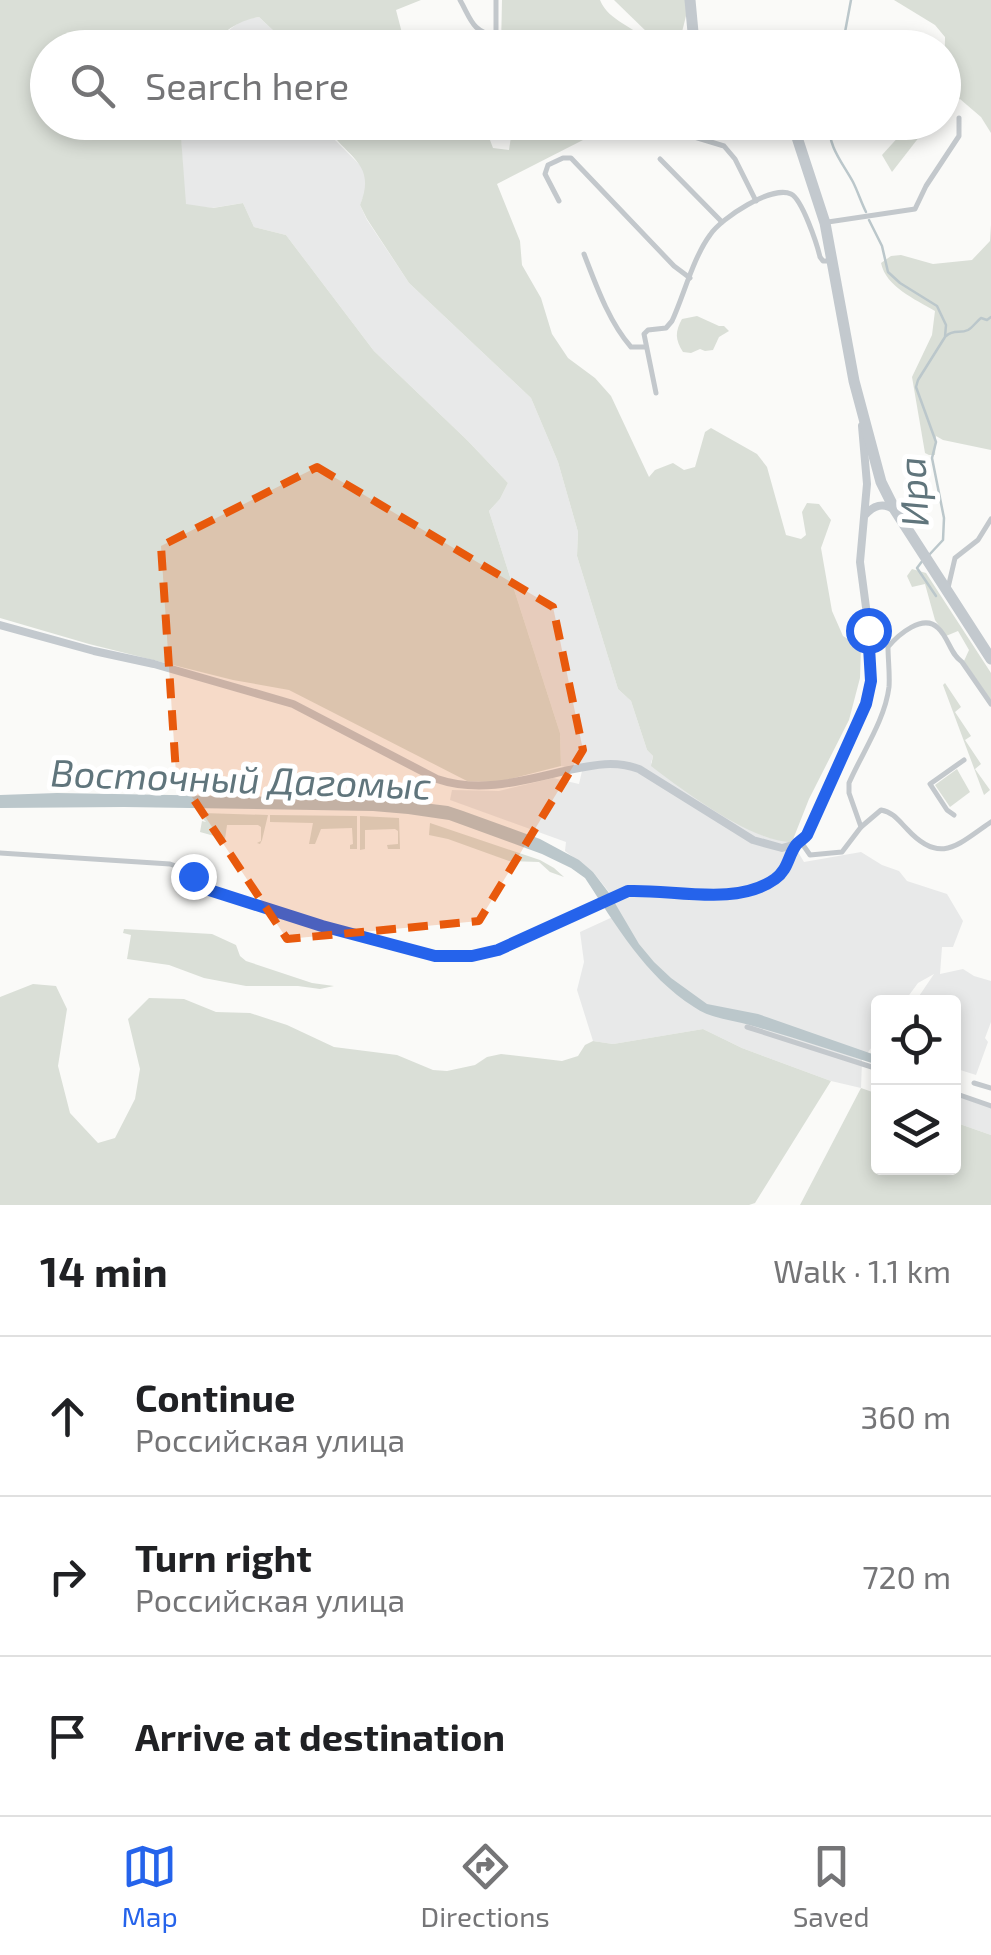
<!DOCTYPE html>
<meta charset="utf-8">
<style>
:root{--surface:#fff;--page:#f2f2f2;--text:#202124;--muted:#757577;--line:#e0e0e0;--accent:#2563eb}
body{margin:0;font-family:"Exo 2",sans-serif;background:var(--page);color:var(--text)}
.controls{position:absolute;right:30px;bottom:30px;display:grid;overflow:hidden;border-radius:10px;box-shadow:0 5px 15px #0003}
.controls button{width:90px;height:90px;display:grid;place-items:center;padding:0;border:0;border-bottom:2px solid var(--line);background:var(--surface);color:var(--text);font:50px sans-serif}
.stop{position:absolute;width:30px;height:30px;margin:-22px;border:8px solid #2563eb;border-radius:50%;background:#fff}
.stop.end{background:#2563eb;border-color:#fff;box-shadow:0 2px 10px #0008}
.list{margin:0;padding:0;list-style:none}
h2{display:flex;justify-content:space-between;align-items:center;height:130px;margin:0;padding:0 40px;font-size:42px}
h2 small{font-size:32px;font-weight:400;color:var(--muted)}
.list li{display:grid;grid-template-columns:65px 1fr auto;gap:30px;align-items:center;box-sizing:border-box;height:160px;padding:0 40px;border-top:2px solid var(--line)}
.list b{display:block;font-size:38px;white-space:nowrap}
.list p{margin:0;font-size:32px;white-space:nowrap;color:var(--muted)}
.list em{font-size:32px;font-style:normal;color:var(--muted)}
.icon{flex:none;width:55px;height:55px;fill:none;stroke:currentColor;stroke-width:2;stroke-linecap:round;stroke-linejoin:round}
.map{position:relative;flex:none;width:991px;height:1205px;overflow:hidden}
.search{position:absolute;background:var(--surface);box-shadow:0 5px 15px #0003;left:30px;right:30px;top:30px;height:110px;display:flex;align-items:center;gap:25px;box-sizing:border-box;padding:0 35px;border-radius:55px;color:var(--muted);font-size:38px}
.sheet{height:610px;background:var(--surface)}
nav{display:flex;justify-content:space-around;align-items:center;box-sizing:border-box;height:140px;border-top:2px solid var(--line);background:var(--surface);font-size:28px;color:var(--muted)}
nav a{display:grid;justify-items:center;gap:5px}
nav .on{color:var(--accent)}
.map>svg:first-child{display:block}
</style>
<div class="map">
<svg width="991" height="1205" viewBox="0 0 991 1205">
<rect width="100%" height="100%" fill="#fafaf8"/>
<g fill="#e8e9e9">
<path d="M259,17L278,35L285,47L211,48L214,42L242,20Z"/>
<path d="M180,123H325L333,138L365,170L367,188L360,205L367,220L409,283L531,398L558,462L578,532L577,556L618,689L631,701L647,750L653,756L651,763L743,826L766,837L792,842L804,862L861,852L882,865L899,871L907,881L947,894L963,921L953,947H942L940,974L963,969L974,976L991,981V1022L985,1038L988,1042L976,1075L954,1068V1002H915L934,974L918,983L904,1002H878V1039L862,1060L861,1088L831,1081L742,1048L703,1029L613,1044L593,1041L577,990L584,962L580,932L617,915L609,892L593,872L565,851L566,842L450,800L452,790L499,791L553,778L579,784L582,771L561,766L560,733L489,511L500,499L508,483L467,440L374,351L286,235L254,227L243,203L212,208L185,205Z"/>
<path d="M954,1094L991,1106V1135L954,1122Z"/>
</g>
<g fill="#dadfd7">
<path d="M0,0H421L396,10L402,33L409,38L426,33L433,37L437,47H285L278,35L259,17C240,20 222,31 211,47L48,48V122L180,123L186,204L213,208L243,203L254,227L286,235L374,351L467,440L508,483L500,499L489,511L560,733L561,766L498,782L467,781L289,690L233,680L89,644L0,618Z"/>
<path d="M502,0H600C609,22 635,26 650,44L668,42L678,47H501Z"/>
<path d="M614,0H685L687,12L682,32L650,35Z"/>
<path d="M894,0H991V133L981,117L960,99L944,106L945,37L935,25Z"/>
<path d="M325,123H468L475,130L487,132L493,148L509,150L513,123H591L586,124L583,140L497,184L520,241L522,265L541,298L552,334L568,358L595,378L611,396L649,477L655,470L673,463L684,470L695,467L705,432L711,428L757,454L767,467L786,535L801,539L806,535L802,512L807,503L819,504L831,520L821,548L832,611L843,636L861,647L860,678L849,720L809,799L792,842C751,842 684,791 651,766L653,756L647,750L631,701L618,689L577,556L578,532L558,462L531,398L409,283L367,219L360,205C378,161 344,158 325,123Z"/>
<path d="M911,123H930L892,172L882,155Z"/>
<path d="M991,225V450L943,440L936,436L935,455H929L925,453L912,377L932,335L935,311C915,299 886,287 881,263L891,256L901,255L933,264L972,260L990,241Z"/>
<path d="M697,316L719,326H724L729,331L719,337L713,350L705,351L700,349L691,353L683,352C675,339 675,332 682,319Z"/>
<path d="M912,569L926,573L991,673V701L964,661L969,650L958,631L946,636L935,620L925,584L912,587L907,576Z"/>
<path d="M945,683L961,707L955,712L971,736L965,740L981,764L975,769L990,790L984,795L943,685Z"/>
<path d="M957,769L970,792L950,807L935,785Z"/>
<path d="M203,813L268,815L262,840L260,844L257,843L261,841V827L258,825H227L225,839L200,832L202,821L206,822L202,818Z"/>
<path d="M270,815L357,816V849H350V845L353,844L352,828L321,829L315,844H309L313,823L270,822Z"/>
<path d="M360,816L399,818L400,849H388L387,845L398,844V831L395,829L365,830V849L360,850Z"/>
<path d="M430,823L540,860L554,868L564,877L550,872L539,862L509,861L448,839L429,835Z"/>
<path d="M124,929L212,934L236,945L240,956L246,961L312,983L334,986L320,989L298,986H246L204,978L169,965L127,959L131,935L123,933Z"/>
<path d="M33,984L56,986L67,1009L58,1066L70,1113L98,1143L115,1138L135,1099L140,1069L128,1019L149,998L184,999L216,1012L250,1013L287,1025L334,1047L397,1055L433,1070L447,1071L475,1065L487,1057L501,1054L562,1061L578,1056L585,1045L593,1041L613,1044L703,1029L742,1048L831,1081L755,1203L749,1205H0V997Z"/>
<path d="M861,1088L878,1094V1168H954V1122L991,1135V1205H800Z"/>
</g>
<path fill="#bbc7cb" d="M57,793L391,799L448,806L463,811L540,839L579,860L593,872L609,893L639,944L654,962L671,978L707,1004L758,1014L878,1056V1065C837,1052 795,1038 753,1026C733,1020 711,1019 694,1007C645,976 616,925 585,878L571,868L542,854L449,820L408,814L373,811L124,807L0,808V795Z"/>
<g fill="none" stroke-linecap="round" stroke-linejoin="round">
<g stroke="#bbc7cb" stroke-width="2.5">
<path d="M842,48L851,0"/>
<path d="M829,122C828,147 842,162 853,182C858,192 861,202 866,212"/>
<path d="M869,220L882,246L888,272L900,283L937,306L946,325L945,337L918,380L916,387L936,442L932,458L944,518L943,540L929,555"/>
<path d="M946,336C954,329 960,334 968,330C973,327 976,322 981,318L987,320L991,317"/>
<path d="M923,560L917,568L936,596"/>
</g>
<g stroke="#c3c8cc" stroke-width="5">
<path d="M460,0C471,19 472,32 496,36V0"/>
<path d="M640,134L678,132L724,146L735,159L756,201"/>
<path d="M660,159L722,222"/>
<path d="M559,201L545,174L548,165L563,158H571L674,266L690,278"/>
<path d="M828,222L915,209L926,186L959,136V118"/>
<path d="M584,254C596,285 609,322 631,347H646"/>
<path d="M656,393L644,334L648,330L666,328L672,321C684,295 693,258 710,235C721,218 772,185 791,194C802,199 817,244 820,257L823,261H831"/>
<path d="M948,588L955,558L978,540L991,519"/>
<path d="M954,815L947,810L930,784L964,760"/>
<path d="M861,827L881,810C893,812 899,821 907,829C941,866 958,844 991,822"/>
<path d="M801,842L810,855L842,852L861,827L849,793V783C862,753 885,720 889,687C890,674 888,660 888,647C898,635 923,613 938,628C949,638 950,654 962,662L991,704"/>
<path d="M0,853L170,864L187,870L206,889L321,926L435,956H473L498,950L628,891C671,889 749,909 782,873C789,865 792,854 796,844"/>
<path d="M747,1027L878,1069"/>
<path d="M974,1083L991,1088"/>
<path d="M954,1093L991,1106"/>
</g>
<g stroke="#c3c9ce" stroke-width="8">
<path d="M865,515C874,505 883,502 895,510"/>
<path d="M0,625L94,651L154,664L293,704L437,779C481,794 525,780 569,770C593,765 615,760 639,769L753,840L782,848L796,844L807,835L866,704L871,681L869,630L860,562L867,484L862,426"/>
</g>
<g stroke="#c3c9ce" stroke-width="11">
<path d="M690,0L693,32L699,48"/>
<path d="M792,122L825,223L854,381L881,482L895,510L991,659"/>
</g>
</g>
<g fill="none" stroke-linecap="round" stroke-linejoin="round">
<path stroke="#2563eb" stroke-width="12" d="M193,876L206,889L322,926L435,956H472L498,950L628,891C673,889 736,907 775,879C788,870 788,856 796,845C799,841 804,839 807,835L866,704L871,681L868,630"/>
</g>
<path fill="#e8590c" fill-opacity="0.2" stroke="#e8590c" stroke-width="8" stroke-dasharray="20 12" stroke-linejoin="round" d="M317,467L553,607L583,750L479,921L287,939L176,773L161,546Z"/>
<g text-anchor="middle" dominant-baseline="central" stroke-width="10" stroke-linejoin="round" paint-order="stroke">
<g font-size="38" font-style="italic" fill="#60757c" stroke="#fff">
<text transform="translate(912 492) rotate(-93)">Ира</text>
<text transform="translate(241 778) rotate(2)">Восточный Дагомыс</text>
</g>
</g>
</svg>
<div class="controls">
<button><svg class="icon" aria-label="locate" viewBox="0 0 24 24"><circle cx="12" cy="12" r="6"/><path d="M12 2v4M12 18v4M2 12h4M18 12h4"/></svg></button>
<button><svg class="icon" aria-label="layers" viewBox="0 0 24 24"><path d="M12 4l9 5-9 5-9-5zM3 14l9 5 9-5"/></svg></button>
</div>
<div class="stop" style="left:868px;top:630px"></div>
<div class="stop end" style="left:193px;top:876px"></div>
<div class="search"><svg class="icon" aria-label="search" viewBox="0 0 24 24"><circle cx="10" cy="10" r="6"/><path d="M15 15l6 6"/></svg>Search here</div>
</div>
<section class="sheet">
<h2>14 min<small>Walk · 1.1 km</small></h2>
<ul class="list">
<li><svg class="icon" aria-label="ahead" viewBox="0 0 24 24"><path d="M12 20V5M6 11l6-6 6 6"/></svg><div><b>Continue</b><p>Российская улица</p></div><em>360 m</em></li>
<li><svg class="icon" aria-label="right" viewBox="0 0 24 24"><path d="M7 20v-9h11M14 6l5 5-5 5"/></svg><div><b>Turn right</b><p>Российская улица</p></div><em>720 m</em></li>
<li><svg class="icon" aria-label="arrive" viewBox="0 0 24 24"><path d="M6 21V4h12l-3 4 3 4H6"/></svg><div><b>Arrive at destination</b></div></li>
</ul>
</section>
<nav>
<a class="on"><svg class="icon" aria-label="map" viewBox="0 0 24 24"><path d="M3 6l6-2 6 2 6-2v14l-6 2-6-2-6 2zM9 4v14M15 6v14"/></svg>Map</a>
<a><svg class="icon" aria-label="directions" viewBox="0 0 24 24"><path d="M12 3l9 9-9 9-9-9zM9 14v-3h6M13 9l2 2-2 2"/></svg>Directions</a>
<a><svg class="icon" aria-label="saved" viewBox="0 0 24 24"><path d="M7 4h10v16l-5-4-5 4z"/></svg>Saved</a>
</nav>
